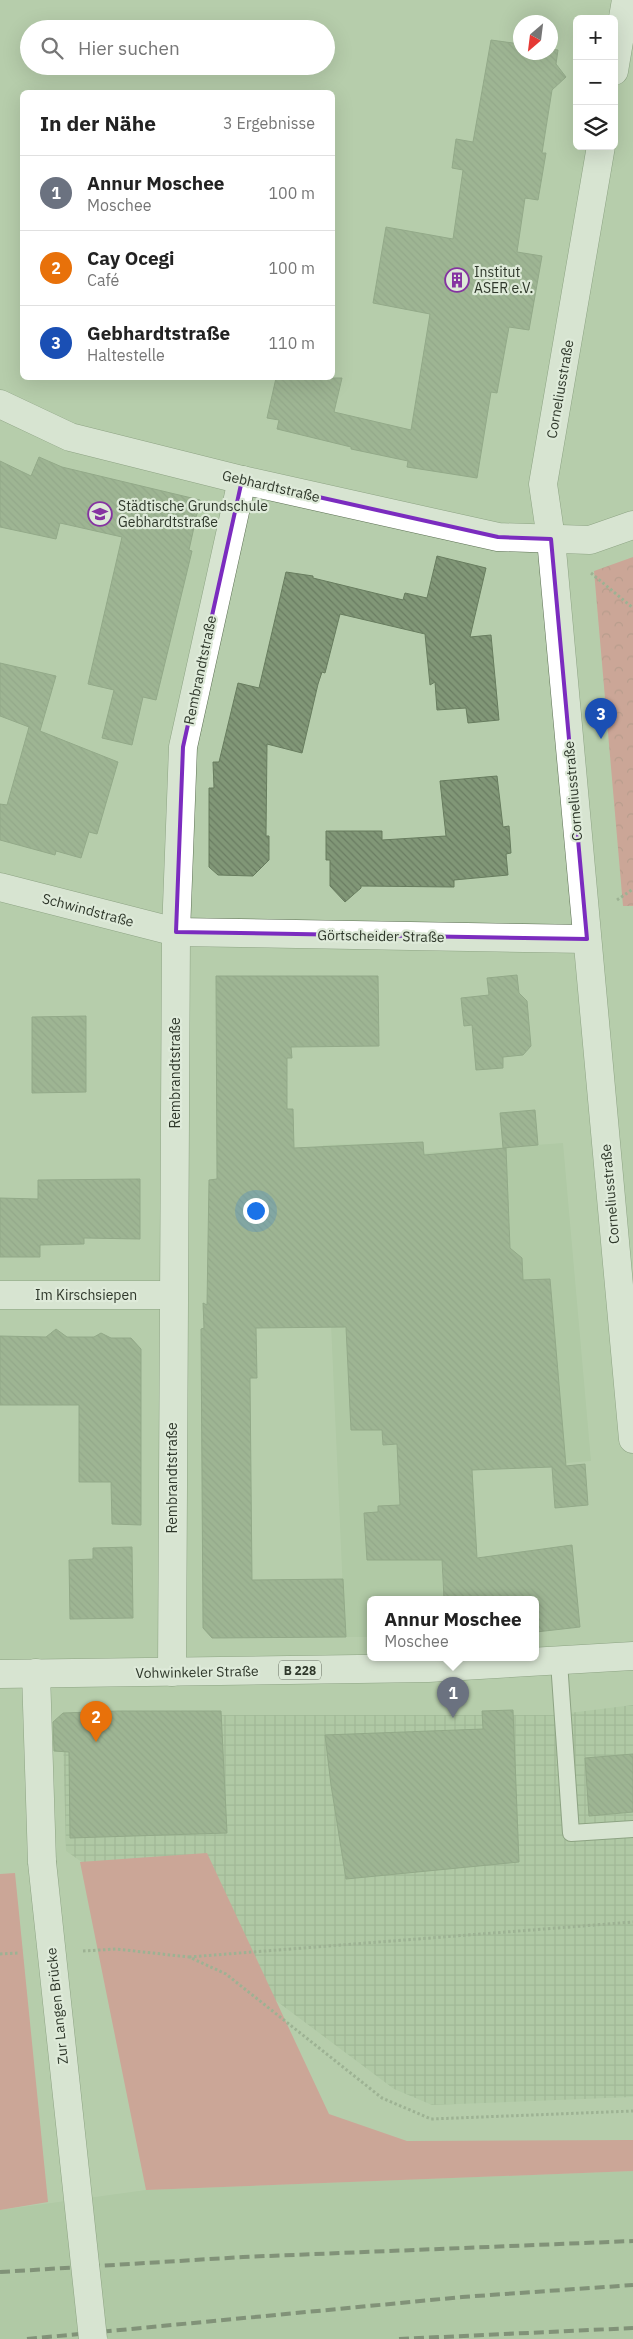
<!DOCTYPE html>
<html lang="de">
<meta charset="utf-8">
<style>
:root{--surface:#fff;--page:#f2f2f2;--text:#222;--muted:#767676;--line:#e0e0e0;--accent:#1a73e8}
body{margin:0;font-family:"IBM Plex Sans",sans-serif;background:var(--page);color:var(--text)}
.controls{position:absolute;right:15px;top:15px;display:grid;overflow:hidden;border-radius:8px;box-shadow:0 5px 20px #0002}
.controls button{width:45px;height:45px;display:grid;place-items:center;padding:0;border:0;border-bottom:1px solid var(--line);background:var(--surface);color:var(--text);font:25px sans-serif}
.compass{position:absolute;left:513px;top:15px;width:45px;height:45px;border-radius:50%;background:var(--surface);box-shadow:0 5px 20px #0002;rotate:208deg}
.you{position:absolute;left:255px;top:1210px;width:18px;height:18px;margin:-12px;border:4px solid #fff;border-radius:50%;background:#1a73e8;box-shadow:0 0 0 8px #1a73e833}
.badge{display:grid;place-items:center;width:32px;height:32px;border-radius:50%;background:var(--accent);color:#fff;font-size:16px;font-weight:700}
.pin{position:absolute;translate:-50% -41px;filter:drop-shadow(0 1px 2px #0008)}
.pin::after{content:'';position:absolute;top:26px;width:18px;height:15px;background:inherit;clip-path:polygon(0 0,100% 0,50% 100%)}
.popup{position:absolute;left:367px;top:1596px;width:172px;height:65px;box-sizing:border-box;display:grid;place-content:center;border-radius:8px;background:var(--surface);filter:drop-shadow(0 1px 4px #0005);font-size:16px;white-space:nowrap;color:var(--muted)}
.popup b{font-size:19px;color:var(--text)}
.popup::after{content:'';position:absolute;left:50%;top:100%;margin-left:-10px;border:10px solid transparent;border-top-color:var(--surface)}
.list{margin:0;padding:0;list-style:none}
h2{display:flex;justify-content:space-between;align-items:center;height:65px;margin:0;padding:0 20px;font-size:21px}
h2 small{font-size:16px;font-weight:400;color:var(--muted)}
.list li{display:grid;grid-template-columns:32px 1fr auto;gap:15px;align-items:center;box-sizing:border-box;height:75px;padding:0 20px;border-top:1px solid var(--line)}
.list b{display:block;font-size:19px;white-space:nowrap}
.list p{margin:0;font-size:16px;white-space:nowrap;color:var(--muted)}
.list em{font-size:16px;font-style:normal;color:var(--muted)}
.icon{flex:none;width:28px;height:28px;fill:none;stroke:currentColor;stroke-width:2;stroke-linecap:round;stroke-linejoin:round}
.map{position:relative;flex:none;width:633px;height:2339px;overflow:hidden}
.search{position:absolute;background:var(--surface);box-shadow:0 5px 20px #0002;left:20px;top:20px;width:315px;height:55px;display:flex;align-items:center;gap:12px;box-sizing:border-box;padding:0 18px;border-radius:28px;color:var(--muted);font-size:19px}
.panel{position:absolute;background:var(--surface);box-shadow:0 5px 20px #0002;left:20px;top:90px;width:315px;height:290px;border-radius:8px}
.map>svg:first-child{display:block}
</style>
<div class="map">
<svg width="633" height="2339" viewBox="0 0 633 2339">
<defs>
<pattern id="industrial-grid" width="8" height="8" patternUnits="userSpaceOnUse" patternTransform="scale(1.25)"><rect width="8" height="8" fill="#a8c39d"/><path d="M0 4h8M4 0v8" fill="none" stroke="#899f80"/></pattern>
<pattern id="park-crowns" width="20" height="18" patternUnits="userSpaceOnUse" patternTransform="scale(1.25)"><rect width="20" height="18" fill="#e5767f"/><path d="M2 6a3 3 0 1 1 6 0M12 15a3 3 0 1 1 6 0" fill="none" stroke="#ba6268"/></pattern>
<pattern id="building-back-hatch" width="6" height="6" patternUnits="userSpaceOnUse" patternTransform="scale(1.25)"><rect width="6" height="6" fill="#819777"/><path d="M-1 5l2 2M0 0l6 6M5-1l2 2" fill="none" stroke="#6a7c62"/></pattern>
</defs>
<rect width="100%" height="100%" fill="#b6cdac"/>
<g fill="#a8c39d">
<path d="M423,1142L424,1153L563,1143L591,1461L438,1473L443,1599H370V1637H345L323,1145Z"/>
<path d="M633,2171V2339H0V2210L146,2190Z"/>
</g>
<path fill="url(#industrial-grid)" d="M633,1705V2097L432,2105L394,2089L215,1955L66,1851L63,1735L80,1715H553Z"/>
<g fill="#e5767f">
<path d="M207,1853L329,2114L407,2141L633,2140V2171L146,2190L80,1862Z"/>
<path d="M15,1873L48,2202L0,2210V1874Z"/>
</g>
<path fill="url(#park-crowns)" d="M633,557V906H623L594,571Z"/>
<g fill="url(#building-back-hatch)" stroke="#687d5f">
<path d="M491,40L520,44V52H550V49L558,50L556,64L566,77L552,90L542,153H546L538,200L525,198L517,252L542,256L529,330L509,327L497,393L491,392L477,478L407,467L408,461L351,449V447L277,429L279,420L267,418L276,378H342L334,412L411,430L430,314L373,303L386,227L453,239L463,170L452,168L456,139L473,142Z"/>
<path d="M39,457L62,467L200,500L189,550L192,551L156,700L143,697L132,745L102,738L114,690L88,684L122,537L60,523L56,539L0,527V461L31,476Z"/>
<path d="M437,556L486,568L470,637L491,635L499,720L468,723L466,708L437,710L435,682L430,685L425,634L340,614L325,673L322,672L318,684L302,753L267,744L266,836H269V860L253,876L218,875L209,867V788H214L213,762H219L238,683L259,688L286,572L313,576V578L403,600L405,593L427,598Z"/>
<path d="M0,663L56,676L40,731L118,762L97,834L89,832L81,858L56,851L55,855L0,840V804L7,805L29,727L0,716Z"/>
<path d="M497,776L503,827L509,826L511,853L506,854L508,875L454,880V887L361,886V888L345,902L330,886V860H326V831H382V840L446,836L440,781Z"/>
<path d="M517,975L519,993L527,1001L531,1046L523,1055L503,1057V1068L476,1070L472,1025L464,1026L461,998L489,995L487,978Z"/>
<path d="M216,976H378L379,1046L291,1047L292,1058H287V1109H293L294,1148L423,1142L424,1155L506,1148L510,1248L522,1258L523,1280L550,1279L566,1466L585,1464L588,1505L555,1508L552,1467L472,1470L477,1558L572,1545L580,1627L536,1632V1599H444L442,1560H367L364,1513L378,1512V1506L400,1505L397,1444L383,1445L382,1430H351L346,1327L256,1328L257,1378H250L252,1580L343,1579L346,1637L212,1638L203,1628L201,1329L204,1328L203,1303L207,1305L209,1180L217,1179Z"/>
<path d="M86,1016V1092L32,1093V1017Z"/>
<path d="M535,1110L538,1145L503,1148L500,1113Z"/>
<path d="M140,1179V1239L84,1238V1244L40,1245V1257H0V1198L38,1199V1180Z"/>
<path d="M56,1329L67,1337H94L101,1333L111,1338H131L141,1349V1525L112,1524L111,1482H79V1405H0V1336L46,1337Z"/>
<path d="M132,1547L133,1618L70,1619L69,1560L93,1559V1548Z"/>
<path d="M513,1710L519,1862L346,1879L331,1785L325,1735L483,1729L482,1711Z"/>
<path d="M118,1711H221L227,1833L70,1838L69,1752L54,1751L53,1722L63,1713Z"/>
<path d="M633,1754V1812L589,1816L585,1758Z"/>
</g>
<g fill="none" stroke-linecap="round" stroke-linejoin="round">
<g stroke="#5b6f52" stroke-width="18">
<path id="service" d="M559,1662L571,1833L633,1829"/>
</g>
<g stroke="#5b6f52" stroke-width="29">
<g id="minor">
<path d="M614,71L626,0"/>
<path d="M601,146L543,484L551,539L633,1439"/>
<path d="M0,404L70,437L242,480L498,537L590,540L633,525"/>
<path d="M0,887L176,932L587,939"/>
<path d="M0,1295H173"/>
<path d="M172,1672L176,932L183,747L242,480"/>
</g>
</g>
<g stroke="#5b6f52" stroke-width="29">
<path id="secondary" d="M36,1673L42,1862"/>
</g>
<g stroke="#5b6f52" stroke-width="29">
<path id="primary" d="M0,1674L428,1668L633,1656"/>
</g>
<g stroke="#7f9077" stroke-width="3" stroke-dasharray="2.5 2.5" stroke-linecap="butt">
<path d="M591,573L633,608"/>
<path d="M617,900L633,889"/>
<path d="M83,1951L116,1949L189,1957L226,1974L382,2098L431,2119L633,2111"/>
<path d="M0,1954L19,1953"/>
<path d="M189,1957L633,1922"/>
</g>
<use href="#service" stroke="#fff" stroke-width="16"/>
<use href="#minor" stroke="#fff" stroke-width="28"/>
<use href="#secondary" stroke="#fff" stroke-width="28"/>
<use href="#primary" stroke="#fff" stroke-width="28"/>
<g stroke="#404b3b" stroke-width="4" stroke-dasharray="10 5" stroke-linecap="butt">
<path d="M0,2272L243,2257L633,2241"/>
<path d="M27,2339L462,2297L633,2285"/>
<path d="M399,2339L633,2328"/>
</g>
<g stroke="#5b6f52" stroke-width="29" stroke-linecap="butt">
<path id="secondary-bridge" d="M42,1862L93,2339"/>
</g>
<use href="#secondary-bridge" stroke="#fff" stroke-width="28"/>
</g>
<path d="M0 0H633V2339H0ZM242,480L498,537L551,539L587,939L176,932L183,747Z" fill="#b6cdac" fill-opacity=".55" fill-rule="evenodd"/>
<path fill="none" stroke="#7b2cbf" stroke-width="4" stroke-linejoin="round" d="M242,480L498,537L551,539L587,939L176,932L183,747Z"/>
<defs>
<g id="building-ring" transform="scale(1.25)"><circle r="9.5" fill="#deead9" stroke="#8533a1" stroke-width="1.5"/><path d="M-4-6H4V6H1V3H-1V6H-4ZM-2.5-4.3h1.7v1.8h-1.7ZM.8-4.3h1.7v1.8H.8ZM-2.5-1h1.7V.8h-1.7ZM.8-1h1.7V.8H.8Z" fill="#8533a1"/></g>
<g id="school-ring" transform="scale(1.25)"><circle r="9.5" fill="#deead9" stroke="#8533a1" stroke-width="1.5"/><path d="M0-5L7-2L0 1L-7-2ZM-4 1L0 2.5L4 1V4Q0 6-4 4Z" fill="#8533a1"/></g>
</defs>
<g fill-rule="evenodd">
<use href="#building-ring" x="457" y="280"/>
<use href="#school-ring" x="100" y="514"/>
</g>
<g text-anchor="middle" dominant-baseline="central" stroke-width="4.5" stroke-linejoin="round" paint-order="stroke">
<rect fill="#deead9" stroke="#646d5f" stroke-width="1" x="279" y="1660.5" width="42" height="19" rx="4"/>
<g font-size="12" font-weight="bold" fill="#2f382b">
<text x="300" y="1670">B 228</text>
</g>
<g font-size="14" fill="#2f382b" stroke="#deead9" text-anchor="start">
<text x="474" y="272">Institut<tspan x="474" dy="16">ASER e.V.</tspan></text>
<text x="118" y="506">Städtische Grundschule<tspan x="118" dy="16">Gebhardtstraße</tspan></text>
</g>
<g font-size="14" fill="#2f382b" stroke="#deead9">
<text transform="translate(560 389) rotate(-80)">Corneliusstraße</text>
<text transform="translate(271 486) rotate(13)">Gebhardtstraße</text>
<text transform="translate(200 670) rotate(-78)">Rembrandtstraße</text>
<text transform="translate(573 791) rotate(-95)">Corneliusstraße</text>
<text transform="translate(88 910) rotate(15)">Schwindstraße</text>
<text transform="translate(381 936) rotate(1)">Görtscheider Straße</text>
<text transform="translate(175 1073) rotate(-90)">Rembrandtstraße</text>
<text transform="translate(610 1194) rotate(-95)">Corneliusstraße</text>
<text x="86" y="1295">Im Kirschsiepen</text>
<text transform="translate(172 1478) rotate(-90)">Rembrandtstraße</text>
<text transform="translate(197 1672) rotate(-1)">Vohwinkeler Straße</text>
<text transform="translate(57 2006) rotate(-96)">Zur Langen Brücke</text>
</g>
</g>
</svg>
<div class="controls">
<button>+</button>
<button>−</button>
<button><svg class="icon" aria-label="layers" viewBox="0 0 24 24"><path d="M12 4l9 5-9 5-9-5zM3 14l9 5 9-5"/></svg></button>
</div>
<svg class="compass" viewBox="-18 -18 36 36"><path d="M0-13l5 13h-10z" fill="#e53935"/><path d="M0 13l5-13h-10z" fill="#767676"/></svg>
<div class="you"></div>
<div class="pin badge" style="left:453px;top:1718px;background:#6b7280">1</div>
<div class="popup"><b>Annur Moschee</b>Moschee</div>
<div class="pin badge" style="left:96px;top:1742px;background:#e8710a">2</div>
<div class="pin badge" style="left:601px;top:739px;background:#1a4fb4">3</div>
<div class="search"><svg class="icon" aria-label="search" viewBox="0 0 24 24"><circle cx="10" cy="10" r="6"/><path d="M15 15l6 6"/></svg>Hier suchen</div>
<section class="panel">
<h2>In der Nähe<small>3 Ergebnisse</small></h2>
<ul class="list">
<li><span class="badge" style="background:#6b7280">1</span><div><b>Annur Moschee</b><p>Moschee</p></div><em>100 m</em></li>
<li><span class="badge" style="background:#e8710a">2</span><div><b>Cay Ocegi</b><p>Café</p></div><em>100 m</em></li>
<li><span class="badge" style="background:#1a4fb4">3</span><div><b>Gebhardtstraße</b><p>Haltestelle</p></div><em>110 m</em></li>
</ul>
</section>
</div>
